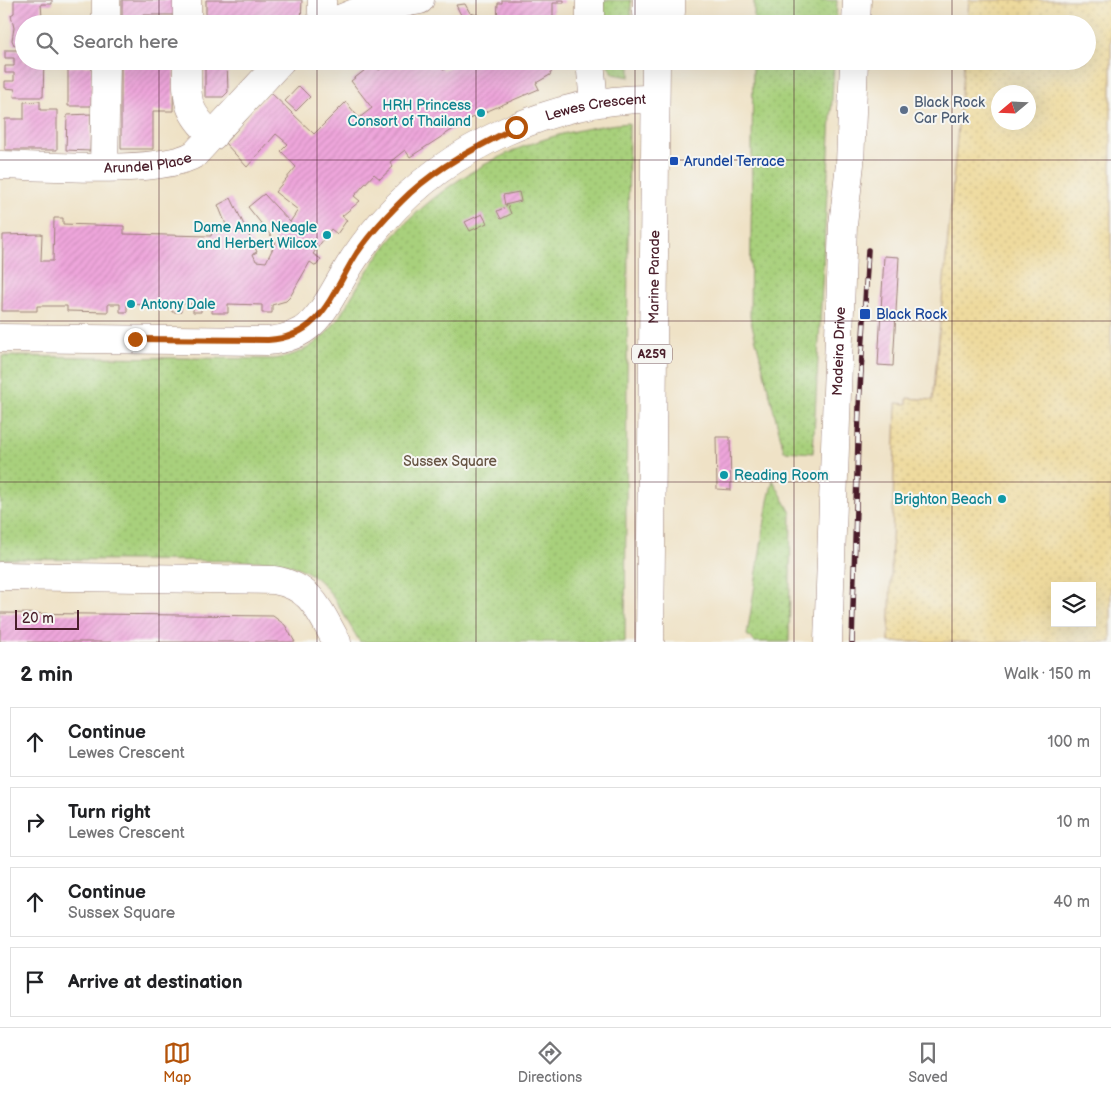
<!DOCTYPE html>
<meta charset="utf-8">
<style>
:root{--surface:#fff;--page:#f2f2f2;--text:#202124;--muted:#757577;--line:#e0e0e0;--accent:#b45309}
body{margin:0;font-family:"Balsamiq Sans",sans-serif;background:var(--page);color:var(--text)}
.controls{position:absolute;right:15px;bottom:15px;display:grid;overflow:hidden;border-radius:0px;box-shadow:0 5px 20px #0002}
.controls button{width:45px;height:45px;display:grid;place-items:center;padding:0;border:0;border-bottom:1px solid var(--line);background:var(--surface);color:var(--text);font:25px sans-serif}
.compass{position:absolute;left:991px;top:85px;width:45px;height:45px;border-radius:50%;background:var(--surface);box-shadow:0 5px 20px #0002;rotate:251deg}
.scale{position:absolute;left:15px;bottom:12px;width:64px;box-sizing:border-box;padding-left:5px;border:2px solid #4a1f2b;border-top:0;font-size:14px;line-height:18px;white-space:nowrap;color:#4a1f2b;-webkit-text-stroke:4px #f6f6f2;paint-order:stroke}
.stop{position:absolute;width:15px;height:15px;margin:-11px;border:4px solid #b45309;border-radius:50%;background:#fff}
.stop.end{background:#b45309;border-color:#fff;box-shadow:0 1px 5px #0008}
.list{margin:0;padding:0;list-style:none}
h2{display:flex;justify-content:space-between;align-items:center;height:65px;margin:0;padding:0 20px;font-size:21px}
h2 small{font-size:16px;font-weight:400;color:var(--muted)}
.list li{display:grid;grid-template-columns:32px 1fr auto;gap:15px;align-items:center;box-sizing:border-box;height:70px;margin:0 10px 10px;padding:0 10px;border:1px solid var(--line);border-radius:0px}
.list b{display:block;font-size:19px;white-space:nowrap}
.list p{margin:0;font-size:16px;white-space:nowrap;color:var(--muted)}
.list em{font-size:16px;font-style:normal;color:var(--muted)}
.icon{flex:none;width:28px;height:28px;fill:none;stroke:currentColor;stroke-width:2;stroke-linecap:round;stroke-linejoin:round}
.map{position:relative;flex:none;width:1111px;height:642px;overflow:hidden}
.search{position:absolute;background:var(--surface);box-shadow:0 5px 20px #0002;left:15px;right:15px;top:15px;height:55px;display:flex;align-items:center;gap:12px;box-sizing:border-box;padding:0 18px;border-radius:28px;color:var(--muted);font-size:19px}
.sheet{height:385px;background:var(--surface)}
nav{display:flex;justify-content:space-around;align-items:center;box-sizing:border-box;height:70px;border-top:1px solid var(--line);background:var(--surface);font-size:14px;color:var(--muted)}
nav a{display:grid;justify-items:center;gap:2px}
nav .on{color:var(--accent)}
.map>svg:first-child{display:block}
</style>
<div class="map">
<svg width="1111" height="642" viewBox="0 0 1111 642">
<defs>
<pattern id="green-dots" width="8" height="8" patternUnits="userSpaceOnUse" patternTransform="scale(1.25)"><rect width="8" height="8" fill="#a8d07c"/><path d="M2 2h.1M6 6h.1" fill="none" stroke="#92b26b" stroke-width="1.8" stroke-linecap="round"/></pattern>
<pattern id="sand-dots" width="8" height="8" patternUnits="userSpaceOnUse" patternTransform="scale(1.25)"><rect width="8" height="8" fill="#eeda9e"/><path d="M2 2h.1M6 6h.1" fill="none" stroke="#cebb88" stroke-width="1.8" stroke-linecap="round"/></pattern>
<pattern id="building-hatch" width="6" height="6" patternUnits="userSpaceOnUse" patternTransform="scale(1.25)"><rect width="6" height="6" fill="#eea6db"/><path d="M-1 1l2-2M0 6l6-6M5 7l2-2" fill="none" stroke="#ce8ebc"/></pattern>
</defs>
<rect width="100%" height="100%" fill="#f6f6f2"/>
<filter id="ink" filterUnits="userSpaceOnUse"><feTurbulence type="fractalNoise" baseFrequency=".02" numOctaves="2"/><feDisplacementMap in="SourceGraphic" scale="10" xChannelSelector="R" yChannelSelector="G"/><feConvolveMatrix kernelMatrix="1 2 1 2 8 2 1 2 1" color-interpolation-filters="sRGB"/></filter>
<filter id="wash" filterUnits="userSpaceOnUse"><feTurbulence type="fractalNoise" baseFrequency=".0096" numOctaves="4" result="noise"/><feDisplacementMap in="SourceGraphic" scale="20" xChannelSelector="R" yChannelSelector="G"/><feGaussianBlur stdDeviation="1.12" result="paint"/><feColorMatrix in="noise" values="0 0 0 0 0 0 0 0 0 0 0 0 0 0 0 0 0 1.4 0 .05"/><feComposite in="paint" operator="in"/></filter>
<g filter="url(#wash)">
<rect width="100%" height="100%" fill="#efe2c6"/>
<g fill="url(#green-dots)" stroke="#797854">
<rect x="603" y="0" width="28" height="24"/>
<path d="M754,0H837L836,24H754Z"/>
<path d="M605,61H630V77L614,74Z"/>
<path d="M753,61H834L813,453L784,451L750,317Z"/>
<path d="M629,123L625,642H360C330,594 324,562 258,561L0,559L2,356L274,359C330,351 340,312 368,270C380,252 394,235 409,220C469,162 546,129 629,123Z"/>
<path d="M773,480L791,513L789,642H755L747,635L768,501Z"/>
</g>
<path fill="url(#sand-dots)" stroke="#9c7c64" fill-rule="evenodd" d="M969,0H1111V642H889L896,403L907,404V398L933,400L964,61H1087V24H967ZM998,92H1028V122H998ZM1055,586H1092V623H1055Z"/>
<g id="blocks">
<g fill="url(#building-hatch)">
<path d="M14,0H52V4H41L42,17H52V24H24V45H14L12,40L14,28L11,15L14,13Z"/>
<path d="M122,0H175V15H142V24H122Z"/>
<path d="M206,0H302L301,24H282V18L228,17V24H206Z"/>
<path d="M502,0H564V3H553V19L564,20V24H468L462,17L456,5L465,4L470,13L497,20L498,3H502Z"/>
<path d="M414,16L418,24H383L382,22Z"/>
<path d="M5,50H24V61H44L43,97H14L15,89L5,88V81H14V73H5V66H14V58H5Z"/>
<path d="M121,61H174L173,111H153V149H121Z"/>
<path d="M205,61H227L228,92L223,97H205Z"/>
<path d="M392,61H395L400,68L407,63L406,61H438L443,70L465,61H468L471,67L483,61H556L550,75L536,83L539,89L469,119L410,157L405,150L390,162L393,167L380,179L374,174L354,196L360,201L342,216L347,220L337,234L331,229L313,254L321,259L316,266L310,262L290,297L286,301L272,305V313H262V305L228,304V313H212V304H201V312H193V304H181V312H172V309H148V305L127,304V312H120V304H108V312L67,311V306H37V311H2L3,235L42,234L41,261H53L54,218H63V224L124,226V234L211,236L212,232H229L218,205L231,198L257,252L253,254L256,261L266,262L276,242L248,207L264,194L290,222L298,210L275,192L296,167L281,151L288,144L276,134L247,167L225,143L270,92L314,134L346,102L359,118L372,108L351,81L374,63L379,70Z"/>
<path d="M92,66L91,106H68V67Z"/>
<path d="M299,86L310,97L296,111L285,101Z"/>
<path d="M40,101V110H57V150H5V119H24V102Z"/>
<path d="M91,114L90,151L66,150L67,115Z"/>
<path d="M519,192L521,201L505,205L503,195Z"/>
<path d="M508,206L511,214L501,219L497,211Z"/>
<path d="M482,214L487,223L470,231L465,222Z"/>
<path d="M884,256L899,257L893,366L878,365Z"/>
<path d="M716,437H730L731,490L717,489Z"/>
<path d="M0,613L273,616L285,625L295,642H0Z"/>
</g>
</g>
</g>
<g filter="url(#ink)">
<use href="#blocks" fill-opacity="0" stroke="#9c8078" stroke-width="1"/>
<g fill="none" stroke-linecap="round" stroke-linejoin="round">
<g stroke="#9c8078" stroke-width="29">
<g id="minor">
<path d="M322,0V13L327,23"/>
<path d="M106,24V0"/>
<path d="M187,24V0"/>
<path d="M327,24L357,12L420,0"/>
<path d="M590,24V0"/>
<path d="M856,24L857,0"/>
<path d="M187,61C187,98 184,110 213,136"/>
<path d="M590,61L594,103"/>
<path id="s1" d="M0,165C43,166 162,175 195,154L281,61"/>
<path d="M104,167L106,61"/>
<path id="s2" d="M0,338L268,341C315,337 324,308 345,273C356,254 369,237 383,221C449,146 555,97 655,99"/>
<path d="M0,576L274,580C313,587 319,611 337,642"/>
<path id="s3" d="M828,642L843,225L850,164L854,61"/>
</g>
</g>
<g stroke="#9c8078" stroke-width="29">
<g id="major">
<path d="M647,0V13L651,24"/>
<path d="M665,24L671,12V0"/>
<path id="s4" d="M650,642L656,61"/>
</g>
</g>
<use href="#minor" stroke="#fff" stroke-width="28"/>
<use href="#major" stroke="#fff" stroke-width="28"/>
<g stroke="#4a1f2b" stroke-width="5.5">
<path id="rail" d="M852,642L859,407L868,250"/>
</g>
<use href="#rail" stroke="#f6f6f2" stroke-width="4" stroke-dasharray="11" stroke-linecap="butt"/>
</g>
</g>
<g fill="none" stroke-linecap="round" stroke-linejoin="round" filter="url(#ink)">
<path stroke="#b45309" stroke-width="6" d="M135,339L268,340C322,337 332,292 357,253C372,231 391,211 410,193C441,165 479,146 516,127"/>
</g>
<path fill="none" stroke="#4a1f2b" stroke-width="1" stroke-opacity="0.55" d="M159,0V24M317,0V24M476,0V24M635,0V24M794,0V24M952,0V24M159,61V642M317,61V642M476,61V642M635,61V642M794,61V642M952,61V642M0,160H1111M0,321H1111M0,482H1111"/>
<circle fill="#5c6f8a" stroke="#f6f6f2" stroke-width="2" cx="904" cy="110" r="5"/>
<g fill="#0f9aa8" stroke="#f6f6f2" stroke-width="2">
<circle cx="481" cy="113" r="5"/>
<circle cx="327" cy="235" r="5"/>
<circle cx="131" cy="304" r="5"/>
<circle cx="724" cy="475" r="5"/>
<circle cx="1002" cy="499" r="5"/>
</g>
<g fill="#1a4fb4" stroke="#f6f6f2" stroke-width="2">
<rect x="669" y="156" width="10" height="10" rx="2.5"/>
<rect x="859" y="308" width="12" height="12" rx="2.5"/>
</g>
<g text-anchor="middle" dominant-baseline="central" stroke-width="4" stroke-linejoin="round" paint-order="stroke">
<rect fill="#f6f6f2" stroke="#7e6067" stroke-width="1" x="632" y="344.5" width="40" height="19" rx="4"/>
<g font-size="12" font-weight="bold" fill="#4a1f2b">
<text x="652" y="354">A259</text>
</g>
<g font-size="14" fill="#4e5e75" stroke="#f6f6f2" text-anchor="start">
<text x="914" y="102">Black Rock<tspan x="914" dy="16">Car Park</tspan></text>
</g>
<g font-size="14" fill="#0d838f" stroke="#f6f6f2" text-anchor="end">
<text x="471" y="105">HRH Princess<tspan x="471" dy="16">Consort of Thailand</tspan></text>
<text x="317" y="227">Dame Anna Neagle<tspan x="317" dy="16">and Herbert Wilcox</tspan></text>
<text x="141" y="304" text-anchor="start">Antony Dale</text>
<text x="734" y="475" text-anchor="start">Reading Room</text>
<text x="992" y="499">Brighton Beach</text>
</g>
<g font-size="14" fill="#4a1f2b" stroke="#f6f6f2">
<text stroke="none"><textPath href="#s2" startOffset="688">Lewes Crescent</textPath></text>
<text stroke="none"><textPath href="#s1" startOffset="148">Arundel Place</textPath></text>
<text stroke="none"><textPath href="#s4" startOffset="365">Marine Parade</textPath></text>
<text stroke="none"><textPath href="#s3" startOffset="291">Madeira Drive</textPath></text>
</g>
<g font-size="14" fill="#164399" stroke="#f6f6f2" text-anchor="start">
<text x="684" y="161">Arundel Terrace</text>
<text x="876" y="314">Black Rock</text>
</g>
<g font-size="14" fill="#665443" stroke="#f6f6f2">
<text x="450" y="461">Sussex Square</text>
</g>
</g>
</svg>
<div class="controls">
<button><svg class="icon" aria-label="layers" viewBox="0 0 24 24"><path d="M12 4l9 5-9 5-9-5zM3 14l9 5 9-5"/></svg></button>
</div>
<svg class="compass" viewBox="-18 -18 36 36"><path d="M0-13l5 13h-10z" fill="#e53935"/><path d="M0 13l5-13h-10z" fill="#757577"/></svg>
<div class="scale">20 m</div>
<div class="stop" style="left:516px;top:127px"></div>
<div class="stop end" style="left:135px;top:339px"></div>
<div class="search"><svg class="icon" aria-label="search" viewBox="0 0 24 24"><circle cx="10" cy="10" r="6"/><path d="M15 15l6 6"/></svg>Search here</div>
</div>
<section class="sheet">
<h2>2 min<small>Walk · 150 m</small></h2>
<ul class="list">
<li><svg class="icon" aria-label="ahead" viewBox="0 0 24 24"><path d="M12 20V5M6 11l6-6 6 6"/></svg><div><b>Continue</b><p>Lewes Crescent</p></div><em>100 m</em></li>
<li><svg class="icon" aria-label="right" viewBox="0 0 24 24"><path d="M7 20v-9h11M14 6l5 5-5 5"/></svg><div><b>Turn right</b><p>Lewes Crescent</p></div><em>10 m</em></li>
<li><svg class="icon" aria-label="ahead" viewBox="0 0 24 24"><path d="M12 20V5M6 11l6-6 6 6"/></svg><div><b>Continue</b><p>Sussex Square</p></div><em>40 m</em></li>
<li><svg class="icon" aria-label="arrive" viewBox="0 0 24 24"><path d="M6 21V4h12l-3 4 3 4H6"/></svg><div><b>Arrive at destination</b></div></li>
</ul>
</section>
<nav>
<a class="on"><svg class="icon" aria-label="map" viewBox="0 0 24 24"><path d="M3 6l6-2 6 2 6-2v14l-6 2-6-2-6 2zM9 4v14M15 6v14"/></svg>Map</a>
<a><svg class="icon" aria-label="directions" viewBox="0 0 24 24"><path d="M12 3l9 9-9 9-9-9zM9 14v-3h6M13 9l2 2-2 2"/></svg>Directions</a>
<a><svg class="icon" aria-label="saved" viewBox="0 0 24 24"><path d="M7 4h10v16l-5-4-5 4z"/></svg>Saved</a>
</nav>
